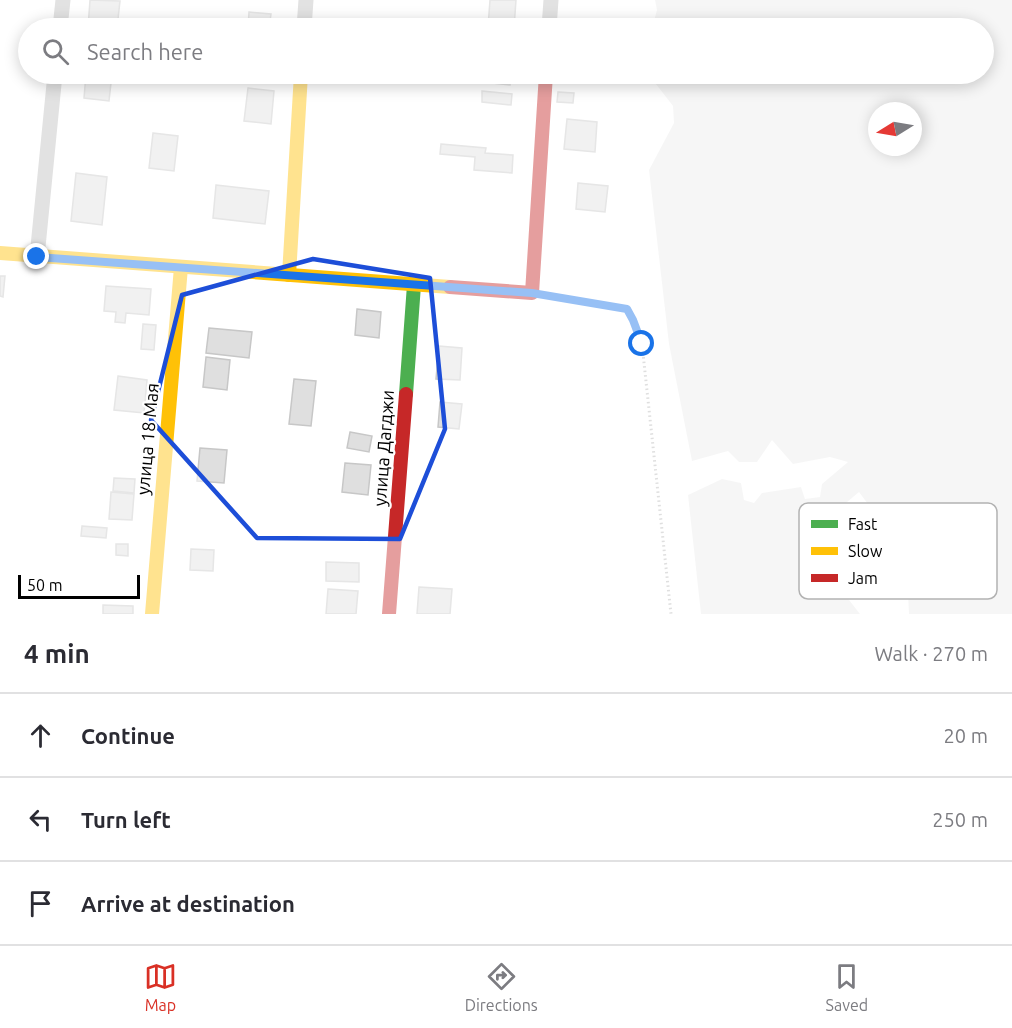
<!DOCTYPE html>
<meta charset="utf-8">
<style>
:root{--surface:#fff;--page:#f7f7f7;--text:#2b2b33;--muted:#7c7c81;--line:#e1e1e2;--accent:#d93025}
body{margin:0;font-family:Ubuntu,sans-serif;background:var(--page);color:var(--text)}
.compass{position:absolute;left:868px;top:102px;width:54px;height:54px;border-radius:50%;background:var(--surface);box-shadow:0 3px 15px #0003;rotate:259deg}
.scale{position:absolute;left:18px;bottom:15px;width:122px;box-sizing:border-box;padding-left:6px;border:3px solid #000;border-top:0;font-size:16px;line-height:21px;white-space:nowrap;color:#000;-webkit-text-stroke:4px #fff;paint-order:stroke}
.stop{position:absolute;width:18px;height:18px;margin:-14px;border:4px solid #1a73e8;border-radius:50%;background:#fff}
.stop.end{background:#1a73e8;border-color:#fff;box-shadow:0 2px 6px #0008}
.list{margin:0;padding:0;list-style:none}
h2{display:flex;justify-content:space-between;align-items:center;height:78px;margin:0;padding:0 24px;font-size:26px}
h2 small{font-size:20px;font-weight:400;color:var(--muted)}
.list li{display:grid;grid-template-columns:39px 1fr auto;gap:18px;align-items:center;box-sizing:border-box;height:84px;padding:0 24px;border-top:2px solid var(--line)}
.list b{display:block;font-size:22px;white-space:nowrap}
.list em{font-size:20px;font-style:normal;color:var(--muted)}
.icon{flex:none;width:33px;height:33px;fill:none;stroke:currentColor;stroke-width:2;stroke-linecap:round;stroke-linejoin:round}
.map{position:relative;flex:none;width:1012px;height:614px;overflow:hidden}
.search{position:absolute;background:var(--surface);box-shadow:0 3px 15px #0003;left:18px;right:18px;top:18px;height:66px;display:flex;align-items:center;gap:15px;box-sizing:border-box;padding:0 21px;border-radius:33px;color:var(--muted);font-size:22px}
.sheet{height:330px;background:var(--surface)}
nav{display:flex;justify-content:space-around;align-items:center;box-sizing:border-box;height:84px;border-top:2px solid var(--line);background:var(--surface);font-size:16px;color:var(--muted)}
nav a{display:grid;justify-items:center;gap:3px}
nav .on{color:var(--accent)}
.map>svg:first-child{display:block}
</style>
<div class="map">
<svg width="1012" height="614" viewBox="0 0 1012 614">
<rect width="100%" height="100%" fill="#fff"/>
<path fill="#ececec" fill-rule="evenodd" d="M655,0H1012V614H909L906,555L859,492L802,540L860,614H701L688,495L722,479L741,483L744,500L754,503L762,493L801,487L805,499L820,497L822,484L848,462L830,457L793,464L772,440L757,462H739L728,451L692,461L669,344L649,170L674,123L673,106L652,79V74H984V28H652L657,10ZM877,111H913V147H877Z"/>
<g fill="#dfdfdf" stroke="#c7c7c7" stroke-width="1.5">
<path d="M90,0L120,1L117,28H88Z"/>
<path d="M490,0H516L514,28L488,27Z"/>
<path d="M249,12L271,14L269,28H248Z"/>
<path d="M86,74H112L109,101L84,98Z"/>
<path d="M485,74H511L510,85L484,82Z"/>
<path d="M248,88L274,91L271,124L244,121Z"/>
<path d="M482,91L512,94L511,105L482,102Z"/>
<path d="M558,92L574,93L573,103L557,102Z"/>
<path d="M567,119L597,122L595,152L564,149Z"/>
<path d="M153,133L178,136L174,171L149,168Z"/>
<path d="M441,144L486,148L485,153L513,155L512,173L474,170L475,157L440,154Z"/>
<path d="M76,173L107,177L102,225L71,221Z"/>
<path d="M578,183L608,186L605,212L576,209Z"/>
<path d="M216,185L269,191L265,224L213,218Z"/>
<path d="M0,276H5L3,297L0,296Z"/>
<path d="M106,286L151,289L149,315L126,313L125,323L115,322L116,312L104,311Z"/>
<path d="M357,309L381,312L379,338L355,335Z"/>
<path d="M143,324L156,325L154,350L141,349Z"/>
<path d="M209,328L252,332L249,358L206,353Z"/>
<path d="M439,346L462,348L460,380L436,379Z"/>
<path d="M206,357L230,360L227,390L203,387Z"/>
<path d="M118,376L147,380L144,413L114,410Z"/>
<path d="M294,379L316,381L311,426L289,424Z"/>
<path d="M440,402L462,404L459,429L438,427Z"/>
<path d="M350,432L372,436L369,452L347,448Z"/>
<path d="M200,448L227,450L224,483L197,481Z"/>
<path d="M345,463L371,465L368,495L342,492Z"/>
<path d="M114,478L135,479L134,493L113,491Z"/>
<path d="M111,492L134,494L132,520L109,519Z"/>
<path d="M82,526L107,528L106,538L81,536Z"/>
<path d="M116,544H128V556L116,555Z"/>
<path d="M191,549L214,550L213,571L190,570Z"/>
<path d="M326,562L359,563V582L326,581Z"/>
<path d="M419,587L452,589L450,614H417Z"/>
<path d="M328,589L358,591L356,614H326Z"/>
<path d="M103,605L133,606V614H103Z"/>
</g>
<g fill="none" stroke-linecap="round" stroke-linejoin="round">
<path stroke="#b9b9b9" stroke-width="3" stroke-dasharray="1.5 3" stroke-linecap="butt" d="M549,296L627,309L633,320L642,344L671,614"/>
<g stroke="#bebebe" stroke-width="15">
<path d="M60,28L63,0"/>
<path d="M304,28L306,0"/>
<path d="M549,28L551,0"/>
<path d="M37,257L55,74"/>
</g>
<path stroke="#4caf50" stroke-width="14" d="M406,394L414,285"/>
<g stroke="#ffc107" stroke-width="14">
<path d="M0,253L450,287"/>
<path d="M289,275L301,74"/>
<path d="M152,614L181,267"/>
</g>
<g stroke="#c62828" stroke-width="14">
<path d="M450,287L532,293L546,74"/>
<path d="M389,614L406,394"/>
</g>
</g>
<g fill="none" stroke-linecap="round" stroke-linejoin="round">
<path stroke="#1a73e8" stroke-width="8" d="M37,257L532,293L627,309L633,320L642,344"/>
</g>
<path d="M0 0H1012V614H0ZM313,259L430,278L445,429L400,539L257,538L151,420L182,295Z" fill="#fff" fill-opacity=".55" fill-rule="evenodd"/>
<path fill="none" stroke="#1d4ed8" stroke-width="4.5" stroke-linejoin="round" d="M313,259L430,278L445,429L400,539L257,538L151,420L182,295Z"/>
<g text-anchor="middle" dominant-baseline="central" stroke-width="4.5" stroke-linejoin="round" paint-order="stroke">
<g font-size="18" fill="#000" stroke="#fff">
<text transform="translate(147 439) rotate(-85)">улица 18 Мая</text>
<text transform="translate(383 448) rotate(-86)">улица Дагджи</text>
</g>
</g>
<rect x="799" y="503" width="198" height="96" rx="9" fill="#fff" stroke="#b2b2b2" stroke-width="1.5"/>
<rect x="811" y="520" width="27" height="8" fill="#4caf50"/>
<rect x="811" y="547" width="27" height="8" fill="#ffc107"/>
<rect x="811" y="574" width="27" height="8" fill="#c62828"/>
<g font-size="16" fill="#000">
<text x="848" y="530">Fast</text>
<text x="848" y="557">Slow</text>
<text x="848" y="584">Jam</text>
</g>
</svg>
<svg class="compass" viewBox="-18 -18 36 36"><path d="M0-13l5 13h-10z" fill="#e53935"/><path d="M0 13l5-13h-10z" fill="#7c7c81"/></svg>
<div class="scale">50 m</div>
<div class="stop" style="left:642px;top:344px"></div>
<div class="stop end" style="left:37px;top:257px"></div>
<div class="search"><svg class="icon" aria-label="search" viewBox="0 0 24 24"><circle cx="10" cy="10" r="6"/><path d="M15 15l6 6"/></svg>Search here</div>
</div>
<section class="sheet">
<h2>4 min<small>Walk · 270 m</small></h2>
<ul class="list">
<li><svg class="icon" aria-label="ahead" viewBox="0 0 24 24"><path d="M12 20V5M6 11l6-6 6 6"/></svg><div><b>Continue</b></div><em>20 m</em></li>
<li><svg class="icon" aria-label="left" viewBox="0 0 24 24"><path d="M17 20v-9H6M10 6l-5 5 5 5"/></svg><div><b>Turn left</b></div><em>250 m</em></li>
<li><svg class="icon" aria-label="arrive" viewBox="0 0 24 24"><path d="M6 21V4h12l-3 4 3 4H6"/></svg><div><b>Arrive at destination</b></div></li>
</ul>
</section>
<nav>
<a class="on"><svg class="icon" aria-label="map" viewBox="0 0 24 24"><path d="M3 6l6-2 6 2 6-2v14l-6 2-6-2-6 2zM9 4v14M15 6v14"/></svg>Map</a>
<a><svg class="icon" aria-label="directions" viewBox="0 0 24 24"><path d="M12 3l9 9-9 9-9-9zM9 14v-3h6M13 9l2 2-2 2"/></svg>Directions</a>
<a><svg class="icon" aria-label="saved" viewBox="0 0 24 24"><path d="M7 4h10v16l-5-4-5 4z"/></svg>Saved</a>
</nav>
